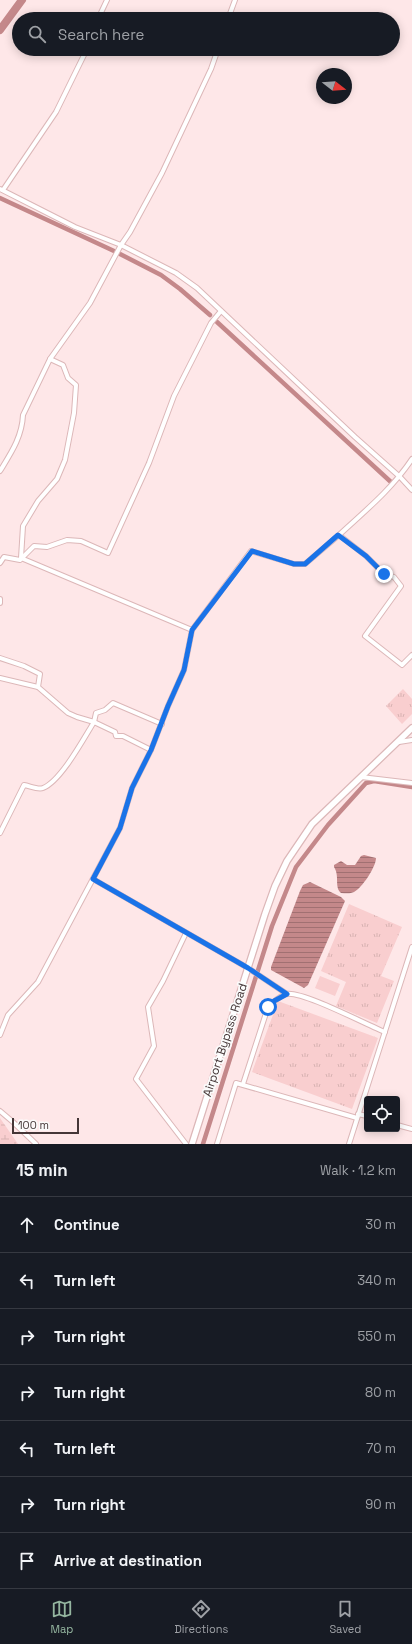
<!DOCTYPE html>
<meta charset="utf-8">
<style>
:root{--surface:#171b24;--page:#242831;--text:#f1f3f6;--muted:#9ea1a6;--line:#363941;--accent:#95b6a0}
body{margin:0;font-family:"Space Grotesk",sans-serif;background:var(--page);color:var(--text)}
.controls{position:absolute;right:12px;bottom:12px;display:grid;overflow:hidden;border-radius:4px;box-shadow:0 2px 10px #0003}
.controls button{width:36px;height:36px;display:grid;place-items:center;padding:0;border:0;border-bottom:1px solid var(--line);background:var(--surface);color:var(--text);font:20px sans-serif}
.compass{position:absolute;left:316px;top:68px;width:36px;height:36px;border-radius:50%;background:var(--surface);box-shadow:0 2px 10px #0003;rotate:107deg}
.scale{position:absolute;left:12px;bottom:10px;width:67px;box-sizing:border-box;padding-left:4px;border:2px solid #453637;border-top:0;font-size:11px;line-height:14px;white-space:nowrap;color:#453637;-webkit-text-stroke:3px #fbfbfb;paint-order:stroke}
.stop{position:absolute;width:12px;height:12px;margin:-9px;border:3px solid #1a73e8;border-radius:50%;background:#fff}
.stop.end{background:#1a73e8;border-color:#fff;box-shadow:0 1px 4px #0008}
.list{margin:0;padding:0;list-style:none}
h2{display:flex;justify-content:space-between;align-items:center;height:52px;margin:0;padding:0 16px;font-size:17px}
h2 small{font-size:13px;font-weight:400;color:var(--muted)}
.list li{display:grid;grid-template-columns:26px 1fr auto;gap:12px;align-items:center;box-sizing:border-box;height:56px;padding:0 16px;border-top:1px solid var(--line)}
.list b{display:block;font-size:15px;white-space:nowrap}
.list em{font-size:13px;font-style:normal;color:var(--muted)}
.icon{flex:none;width:22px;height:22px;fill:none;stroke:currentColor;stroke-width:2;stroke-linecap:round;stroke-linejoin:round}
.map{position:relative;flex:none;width:412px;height:1144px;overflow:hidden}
.search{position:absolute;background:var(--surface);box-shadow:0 2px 10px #0003;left:12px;right:12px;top:12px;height:44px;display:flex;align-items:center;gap:10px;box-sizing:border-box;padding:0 14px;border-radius:22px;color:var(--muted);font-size:15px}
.sheet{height:444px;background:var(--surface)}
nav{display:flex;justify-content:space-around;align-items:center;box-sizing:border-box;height:56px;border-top:1px solid var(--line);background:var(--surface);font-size:11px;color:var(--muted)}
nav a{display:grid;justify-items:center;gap:2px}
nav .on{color:var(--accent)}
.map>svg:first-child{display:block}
</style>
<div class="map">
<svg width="412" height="1144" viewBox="0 0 412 1144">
<defs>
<pattern id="grass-tufts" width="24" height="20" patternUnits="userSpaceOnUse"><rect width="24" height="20" fill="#f9cecf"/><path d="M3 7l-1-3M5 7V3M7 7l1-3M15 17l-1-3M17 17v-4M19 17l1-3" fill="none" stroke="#d7b2b2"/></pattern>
<pattern id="wetland-marsh" width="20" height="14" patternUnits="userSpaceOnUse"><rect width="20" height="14" fill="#f9cecf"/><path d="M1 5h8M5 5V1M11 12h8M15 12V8" fill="none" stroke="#d7b2b2"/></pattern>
<pattern id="water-rules" width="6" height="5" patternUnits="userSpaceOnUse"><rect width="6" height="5" fill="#c4888a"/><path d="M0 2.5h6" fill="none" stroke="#a17072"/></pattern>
</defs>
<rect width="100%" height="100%" fill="#fee7e8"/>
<g fill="url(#grass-tufts)">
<path d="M403,689L412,699V714L402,724L386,706Z"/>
<path d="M349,904L402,927L381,976L394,981L377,1023L336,1006L346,982L321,971Z"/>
<path d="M278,1001L378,1038L352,1109L252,1072Z"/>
</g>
<path fill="url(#wetland-marsh)" d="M0,1118L18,1144H0Z"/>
<path fill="#f9cecf" d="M320,976L340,984L335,996L315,988Z"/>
<g fill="url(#water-rules)">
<path d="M364,855L376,858C376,867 362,888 354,892C350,894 345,893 341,893C334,887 340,876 334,867V865L341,861L347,865H355L361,856Z"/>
<path d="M310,882L341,897L345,901L308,985L304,988L271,970V967L300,891L303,885Z"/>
</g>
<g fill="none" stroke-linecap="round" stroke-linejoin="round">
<g stroke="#c4888a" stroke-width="4.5">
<path d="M0,198L114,251"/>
<path d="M120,254L161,275L180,289L210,315"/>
<path d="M217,322L392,483"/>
<path d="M203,1144L272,926L296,867L328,825L366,783L374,781L412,787"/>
</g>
<path stroke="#c4888a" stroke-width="8" d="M0,30L22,0"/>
<g stroke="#dcb7b8" stroke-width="6">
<g id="street">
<path d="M98,19L107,0"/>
<path d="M228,19L235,0"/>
<path d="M0,189L75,227L121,245L176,273L197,288L355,437L400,477L412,490"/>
<path d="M3,190L56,112L87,49"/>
<path d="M50,359L63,365L68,378L76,385L74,413L65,460L57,479L38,501L23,526L21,558L192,630"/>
<path d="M412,459C392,489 365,511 339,535L366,556L384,574L394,577L401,586L365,636L402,665L412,655"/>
<path d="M0,471C11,453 22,437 23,415L50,359L90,303L121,245L130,232L162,173L211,69L218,49"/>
<path d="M0,563L4,557L20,560L34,546L47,547L67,540L81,541L108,553L149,463L174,396L211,323L221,311"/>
<path d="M0,599V603"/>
<path d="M0,658L24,666L40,674L38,687L68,713L77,717L94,722L96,713L105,710L113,703L162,724"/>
<path d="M0,678L38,687"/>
<path d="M399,742L412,740"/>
<path d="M361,777L412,783"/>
<path d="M0,833L24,785C30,786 38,790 43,788C61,781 84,738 94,722L115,732L116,736H123L151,750"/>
<path d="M93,879L248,968L287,994"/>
<path d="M0,1035L8,1015L38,982L120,828L132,788L151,750L168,706L184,670L192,630L251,551L294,564H305L339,535"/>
<path d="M243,1084L268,1007C273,1002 279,997 286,994C301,990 367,1025 385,1032"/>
<path d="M0,1111L13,1122L36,1144"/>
<path d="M358,1114L367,1116"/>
<path d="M397,1125L412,1129"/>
<path d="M186,1144L136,1079L154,1046L148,1007L163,981L186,933"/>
<path d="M217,1144L236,1083L357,1118"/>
<path d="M349,1144L412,947"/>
</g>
</g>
<g stroke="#dcb7b8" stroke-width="8">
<path id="secondary" d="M192,1144L265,914L275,886L287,861L312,824L412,728"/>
</g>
<use href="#street" stroke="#fff" stroke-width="4"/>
<use href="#secondary" stroke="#fff" stroke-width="5.5"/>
</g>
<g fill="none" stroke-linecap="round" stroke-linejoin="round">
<path stroke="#1a73e8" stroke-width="5" d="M268,1007L274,1001L287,994L248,968L93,879L120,828L132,788L151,750L168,706L184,670L192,630L252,551L294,564H305L338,535L366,556L384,574"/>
</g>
<g text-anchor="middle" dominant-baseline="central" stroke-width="3.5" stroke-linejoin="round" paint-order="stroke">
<g font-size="12" fill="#453637" stroke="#fbfbfb">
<text transform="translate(225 1040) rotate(-72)">Airport Bypass Road</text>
</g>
</g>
</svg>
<div class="controls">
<button><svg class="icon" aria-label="locate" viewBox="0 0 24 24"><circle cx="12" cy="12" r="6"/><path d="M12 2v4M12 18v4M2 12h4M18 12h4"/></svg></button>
</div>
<svg class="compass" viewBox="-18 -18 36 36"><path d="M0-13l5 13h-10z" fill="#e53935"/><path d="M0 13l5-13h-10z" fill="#9ea1a6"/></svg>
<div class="scale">100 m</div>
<div class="stop" style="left:268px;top:1007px"></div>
<div class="stop end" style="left:384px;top:574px"></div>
<div class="search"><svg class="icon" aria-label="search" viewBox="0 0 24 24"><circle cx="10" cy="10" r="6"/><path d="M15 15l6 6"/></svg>Search here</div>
</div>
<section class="sheet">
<h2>15 min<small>Walk · 1.2 km</small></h2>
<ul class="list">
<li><svg class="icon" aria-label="ahead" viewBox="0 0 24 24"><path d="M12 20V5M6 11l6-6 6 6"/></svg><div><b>Continue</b></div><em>30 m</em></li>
<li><svg class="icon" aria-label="left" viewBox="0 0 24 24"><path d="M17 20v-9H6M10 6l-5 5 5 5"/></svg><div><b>Turn left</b></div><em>340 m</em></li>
<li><svg class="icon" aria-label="right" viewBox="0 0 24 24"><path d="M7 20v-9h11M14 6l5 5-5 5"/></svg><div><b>Turn right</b></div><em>550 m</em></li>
<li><svg class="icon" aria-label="right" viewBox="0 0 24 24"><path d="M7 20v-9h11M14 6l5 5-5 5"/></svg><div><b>Turn right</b></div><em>80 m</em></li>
<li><svg class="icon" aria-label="left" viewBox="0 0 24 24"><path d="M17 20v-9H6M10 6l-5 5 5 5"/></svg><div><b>Turn left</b></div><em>70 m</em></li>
<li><svg class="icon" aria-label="right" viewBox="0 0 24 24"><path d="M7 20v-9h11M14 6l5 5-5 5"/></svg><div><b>Turn right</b></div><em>90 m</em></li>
<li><svg class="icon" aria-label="arrive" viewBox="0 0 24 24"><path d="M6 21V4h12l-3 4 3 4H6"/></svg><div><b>Arrive at destination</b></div></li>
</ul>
</section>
<nav>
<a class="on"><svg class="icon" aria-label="map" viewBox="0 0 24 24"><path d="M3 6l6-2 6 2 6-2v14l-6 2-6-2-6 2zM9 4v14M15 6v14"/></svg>Map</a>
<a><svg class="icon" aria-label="directions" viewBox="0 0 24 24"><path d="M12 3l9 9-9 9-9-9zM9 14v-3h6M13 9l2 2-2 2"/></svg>Directions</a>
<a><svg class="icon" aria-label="saved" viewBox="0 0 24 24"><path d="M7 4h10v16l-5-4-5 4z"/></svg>Saved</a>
</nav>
